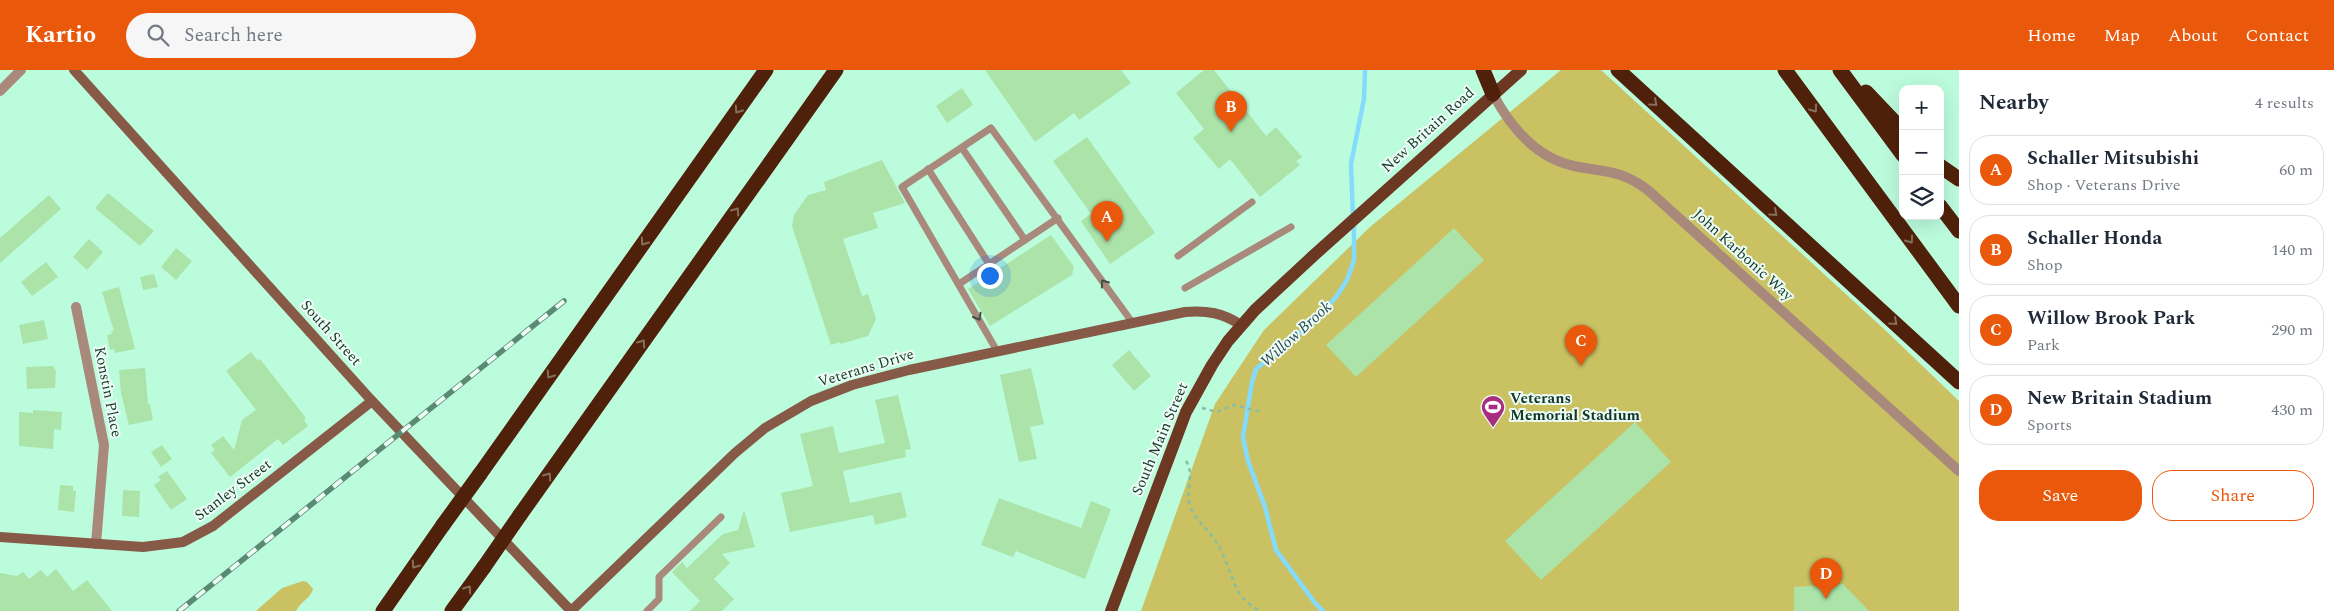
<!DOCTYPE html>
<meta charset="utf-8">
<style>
:root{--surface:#fff;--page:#f6f6f7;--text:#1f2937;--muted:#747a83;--line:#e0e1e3;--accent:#ea580c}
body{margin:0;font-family:Spectral,serif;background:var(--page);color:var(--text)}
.controls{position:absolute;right:15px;top:15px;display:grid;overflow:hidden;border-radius:10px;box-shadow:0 5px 20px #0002}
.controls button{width:45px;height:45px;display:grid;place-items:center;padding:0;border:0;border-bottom:1px solid var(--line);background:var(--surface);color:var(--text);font:25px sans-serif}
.you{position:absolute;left:989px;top:205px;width:18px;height:18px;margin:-12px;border:4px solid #fff;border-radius:50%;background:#1a73e8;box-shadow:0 0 0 8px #1a73e833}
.badge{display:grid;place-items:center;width:32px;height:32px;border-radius:50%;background:var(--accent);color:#fff;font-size:16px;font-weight:700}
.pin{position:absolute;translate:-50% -41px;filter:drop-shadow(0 1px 2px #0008)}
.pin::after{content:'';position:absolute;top:26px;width:18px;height:15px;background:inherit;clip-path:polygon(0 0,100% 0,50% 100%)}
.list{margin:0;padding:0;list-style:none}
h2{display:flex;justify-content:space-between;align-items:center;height:65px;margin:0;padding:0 20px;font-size:21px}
h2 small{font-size:16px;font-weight:400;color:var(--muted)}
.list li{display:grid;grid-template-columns:32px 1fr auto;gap:15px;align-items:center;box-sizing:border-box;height:70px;margin:0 10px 10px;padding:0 10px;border:1px solid var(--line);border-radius:20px}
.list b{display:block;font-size:19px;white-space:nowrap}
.list p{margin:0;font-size:16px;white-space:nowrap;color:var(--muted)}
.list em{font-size:16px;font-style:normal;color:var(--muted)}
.actions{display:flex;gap:10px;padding:15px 20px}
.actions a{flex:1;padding:11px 0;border:1px solid var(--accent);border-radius:20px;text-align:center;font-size:18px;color:var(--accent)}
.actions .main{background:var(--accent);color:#fff}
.icon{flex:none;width:28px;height:28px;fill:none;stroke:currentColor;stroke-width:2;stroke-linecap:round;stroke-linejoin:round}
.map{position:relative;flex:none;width:1959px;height:541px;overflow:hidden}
header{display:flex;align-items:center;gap:30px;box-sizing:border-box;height:70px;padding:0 25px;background:var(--accent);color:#fff}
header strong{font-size:24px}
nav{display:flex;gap:28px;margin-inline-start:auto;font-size:18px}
.search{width:350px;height:45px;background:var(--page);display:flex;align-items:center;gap:12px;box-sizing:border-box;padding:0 18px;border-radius:28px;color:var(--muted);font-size:19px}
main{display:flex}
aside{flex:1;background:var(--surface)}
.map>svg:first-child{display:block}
</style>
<header>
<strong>Kartio</strong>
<div class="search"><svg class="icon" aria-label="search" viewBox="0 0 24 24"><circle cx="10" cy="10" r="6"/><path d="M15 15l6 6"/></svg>Search here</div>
<nav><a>Home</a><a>Map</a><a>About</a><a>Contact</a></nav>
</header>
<main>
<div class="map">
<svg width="1959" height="541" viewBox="0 0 1959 541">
<rect width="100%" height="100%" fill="#bbfcdd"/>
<g fill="#cac163">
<path d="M1561,0H1601L1884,259L1959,331V541H1141L1215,334L1264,260L1370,157Z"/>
<path d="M303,511L307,512L313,519C310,529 301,531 296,541H256L282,518Z"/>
</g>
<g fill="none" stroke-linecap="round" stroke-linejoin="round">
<g stroke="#83dcfd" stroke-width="4.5">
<path d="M1353,146L1351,94L1364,29L1365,0"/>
<path d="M1323,541L1315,533L1276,480L1265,437L1248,391L1243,367L1252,312L1256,299L1317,248L1336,227L1347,210L1354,190V154"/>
</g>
</g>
<g fill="#abe3a9">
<path d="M985,0H1121L1131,13L1079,50L1074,43L1035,72Z"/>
<path d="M1204,0H1214L1266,66L1276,57L1302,87L1296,91L1300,95L1260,127L1230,89L1219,99L1193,68L1204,59L1176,23Z"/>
<path d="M962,18L973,35L947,53L936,36Z"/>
<path d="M1087,67L1155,163L1110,194L1081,151L1091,144L1053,91Z"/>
<path d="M882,90L905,133L873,143L878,158L843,169L862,226L868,224L876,249L868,266L840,274V272L831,275L792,156L794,145L808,125L826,120L824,112Z"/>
<path d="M108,123L154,161L140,176L95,138Z"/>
<path d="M49,125L61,139L0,193V168Z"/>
<path d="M1454,158L1484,190L1356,307L1326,275Z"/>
<path d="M1051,165L1074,197L1072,205L990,256L968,219Z"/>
<path d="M89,169L103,182L87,200L73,187Z"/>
<path d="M176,178L192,191L176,210L161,197Z"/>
<path d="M46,192L58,207L32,226L21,212Z"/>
<path d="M154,204L158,217L143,220L140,207Z"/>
<path d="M119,217L135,279L115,283L114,279L110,280L107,265L112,264L111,261H114L102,222Z"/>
<path d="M44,250L48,269L23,274L19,255Z"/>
<path d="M1129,280L1151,306L1134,321L1112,295Z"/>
<path d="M251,282L258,291L260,289L306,348L304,350L308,356L283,375L278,369L230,407L211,383L215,380L211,375L223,366L234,380L242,350L256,340L226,301Z"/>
<path d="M53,296L56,301L55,318L27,319L26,297Z"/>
<path d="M145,298L148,334H150L153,350L129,355L121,323L119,300Z"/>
<path d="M1031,298L1044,354L1030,357L1037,389L1019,392L1000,305Z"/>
<path d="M898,325L911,379L905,380L906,387L843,401L850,433L901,422L907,447L875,455L873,445L790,462L781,423L813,416L800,364L833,356L839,383L885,373L875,330Z"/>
<path d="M33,340L62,342L61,360L54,359L53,379L19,376V342L33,343Z"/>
<path d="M1635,352L1671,392L1541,510L1505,471Z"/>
<path d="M162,375L172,389L161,397L151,382Z"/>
<path d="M167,401L187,429L171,440L154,415L161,410L158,407Z"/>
<path d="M60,415L73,416V421H76L74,442L58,440Z"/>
<path d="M123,420L140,421L139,447L122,446Z"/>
<path d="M999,428L1081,458L1091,431L1111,439L1085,509L1016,481L1013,487L981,475Z"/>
<path d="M744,440L755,477L722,484L730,493L714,509L734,529L722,541H690L700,531L672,502L682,492L687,498L723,464L738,460Z"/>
<path d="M56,499L73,521L87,510L112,541H0V503L17,506L23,502L29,509L41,500L47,507Z"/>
<path d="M1843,514L1869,541H1794V517Z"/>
</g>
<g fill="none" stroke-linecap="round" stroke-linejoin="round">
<g stroke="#87bea4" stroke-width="2.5" stroke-dasharray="4 4" stroke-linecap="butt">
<path d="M1202,338L1217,342L1234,335L1262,342"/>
<path d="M1186,391C1195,404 1185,422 1190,436C1195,450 1207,458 1215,470C1226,487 1230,506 1239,523C1243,530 1252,536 1259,541"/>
</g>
<g stroke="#a9897c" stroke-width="7">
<path d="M962,78L1025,170"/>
<path d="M928,99L989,194"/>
<path d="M1178,186L1252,132"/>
<path d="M959,214L1058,148"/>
<path d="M1185,218L1291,157"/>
<path d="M997,281L902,117L991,58L1132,252"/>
<path d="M647,541L659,529V507L721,447"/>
</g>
<g stroke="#a9897c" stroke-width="10">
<path d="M0,21L21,0"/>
<path d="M1493,24C1510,56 1536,88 1574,96C1607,103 1620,99 1649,121L1959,401"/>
<path d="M76,237L104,375L96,474"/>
</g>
<g stroke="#875a47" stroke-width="10">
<path d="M74,0L372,331L571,541"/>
<path d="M0,467L143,477L183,472L213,456L372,331"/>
<path d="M571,541L735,383L765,358L811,331L852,315L909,300L1185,242C1207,240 1223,243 1241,255"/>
</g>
<path stroke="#6d3821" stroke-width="12" d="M1111,541L1186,342L1212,295L1228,271L1255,240L1312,187L1521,0"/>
<g stroke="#4f210a" stroke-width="15">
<path d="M1483,0L1493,24"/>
<path d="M1618,0L1959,312"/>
<path d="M1785,0L1959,236"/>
<path d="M1840,0L1903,85"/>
<path d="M1866,22L1903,61"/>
<path d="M1940,96L1959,109"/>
<path d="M1940,136L1959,161"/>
<path d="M480,404L766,0"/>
<path d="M520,445L836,0"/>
<path d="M383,541L443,455"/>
<path d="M452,541L484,497"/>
</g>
<g stroke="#5a8974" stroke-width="5.5">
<path id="rail" d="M179,541L564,231"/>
</g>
<use href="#rail" stroke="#edfdf5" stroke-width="4" stroke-dasharray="11" stroke-linecap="butt"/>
<g stroke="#4f210a" stroke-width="15">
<path d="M443,455L480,404"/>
<path d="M484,497L520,445"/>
</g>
</g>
<defs><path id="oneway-chevron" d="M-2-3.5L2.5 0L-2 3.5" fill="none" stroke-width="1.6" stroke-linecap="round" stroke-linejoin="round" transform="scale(1.25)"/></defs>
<g stroke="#866e5c">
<use href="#oneway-chevron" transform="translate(1654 33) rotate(42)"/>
<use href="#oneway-chevron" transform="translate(1814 39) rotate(54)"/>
<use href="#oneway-chevron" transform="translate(738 40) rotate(125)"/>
<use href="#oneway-chevron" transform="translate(736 141) rotate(-55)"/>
<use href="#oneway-chevron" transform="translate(1774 143) rotate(42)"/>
<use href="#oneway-chevron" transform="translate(1910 170) rotate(54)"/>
<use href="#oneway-chevron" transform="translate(644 172) rotate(125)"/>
<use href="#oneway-chevron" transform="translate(1894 252) rotate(42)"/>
<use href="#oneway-chevron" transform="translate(642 273) rotate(-55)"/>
<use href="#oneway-chevron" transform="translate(550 305) rotate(125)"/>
<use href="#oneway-chevron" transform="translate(548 406) rotate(-55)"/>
<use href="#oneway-chevron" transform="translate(415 495) rotate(125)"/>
<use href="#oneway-chevron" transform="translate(468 519) rotate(-55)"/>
</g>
<g stroke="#415042">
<use href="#oneway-chevron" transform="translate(1104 213) rotate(-126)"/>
<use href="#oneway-chevron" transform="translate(978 247) rotate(60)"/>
</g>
<defs>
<g id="stadium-pin" transform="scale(1.25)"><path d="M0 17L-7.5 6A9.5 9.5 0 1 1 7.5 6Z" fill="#a82c7f" stroke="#edfdf5"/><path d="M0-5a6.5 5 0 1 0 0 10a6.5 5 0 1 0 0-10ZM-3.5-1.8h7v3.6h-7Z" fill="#fff"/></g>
</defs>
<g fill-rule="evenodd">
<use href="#stadium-pin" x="1493" y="337"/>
</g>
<g text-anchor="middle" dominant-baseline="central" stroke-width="4" stroke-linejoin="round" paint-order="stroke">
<g font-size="15" fill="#143729" stroke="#edfdf5">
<text transform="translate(1428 60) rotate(-42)">New Britain Road</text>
<text transform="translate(1743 185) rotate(42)">John Karbonic Way</text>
<text transform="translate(331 263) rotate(48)">South Street</text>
<text transform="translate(866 298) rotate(-17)">Veterans Drive</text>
<text transform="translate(108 322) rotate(79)">Konstin Place</text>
<text transform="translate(1160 369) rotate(-67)">South Main Street</text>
<text transform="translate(233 420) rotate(-37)">Stanley Street</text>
</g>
<g font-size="15" font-weight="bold" fill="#143729" stroke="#edfdf5" text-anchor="start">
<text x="1510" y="328">Veterans<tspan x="1510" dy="17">Memorial Stadium</tspan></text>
</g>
<g font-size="16" font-style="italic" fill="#2c4853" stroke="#edfdf5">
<text transform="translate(1296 264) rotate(-42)">Willow Brook</text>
</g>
</g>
</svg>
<div class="controls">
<button>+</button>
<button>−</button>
<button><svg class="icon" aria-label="layers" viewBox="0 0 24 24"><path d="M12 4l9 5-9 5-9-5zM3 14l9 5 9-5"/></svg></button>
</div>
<div class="you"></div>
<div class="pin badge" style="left:1107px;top:172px">A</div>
<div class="pin badge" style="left:1231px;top:62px">B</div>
<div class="pin badge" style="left:1581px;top:296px">C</div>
<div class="pin badge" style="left:1826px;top:529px">D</div>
</div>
<aside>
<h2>Nearby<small>4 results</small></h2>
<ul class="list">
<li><span class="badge">A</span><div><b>Schaller Mitsubishi</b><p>Shop · Veterans Drive</p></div><em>60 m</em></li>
<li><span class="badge">B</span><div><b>Schaller Honda</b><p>Shop</p></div><em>140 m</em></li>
<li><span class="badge">C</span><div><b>Willow Brook Park</b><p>Park</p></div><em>290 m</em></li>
<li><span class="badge">D</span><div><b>New Britain Stadium</b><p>Sports</p></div><em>430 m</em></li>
</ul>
<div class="actions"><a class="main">Save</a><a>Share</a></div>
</aside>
</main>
